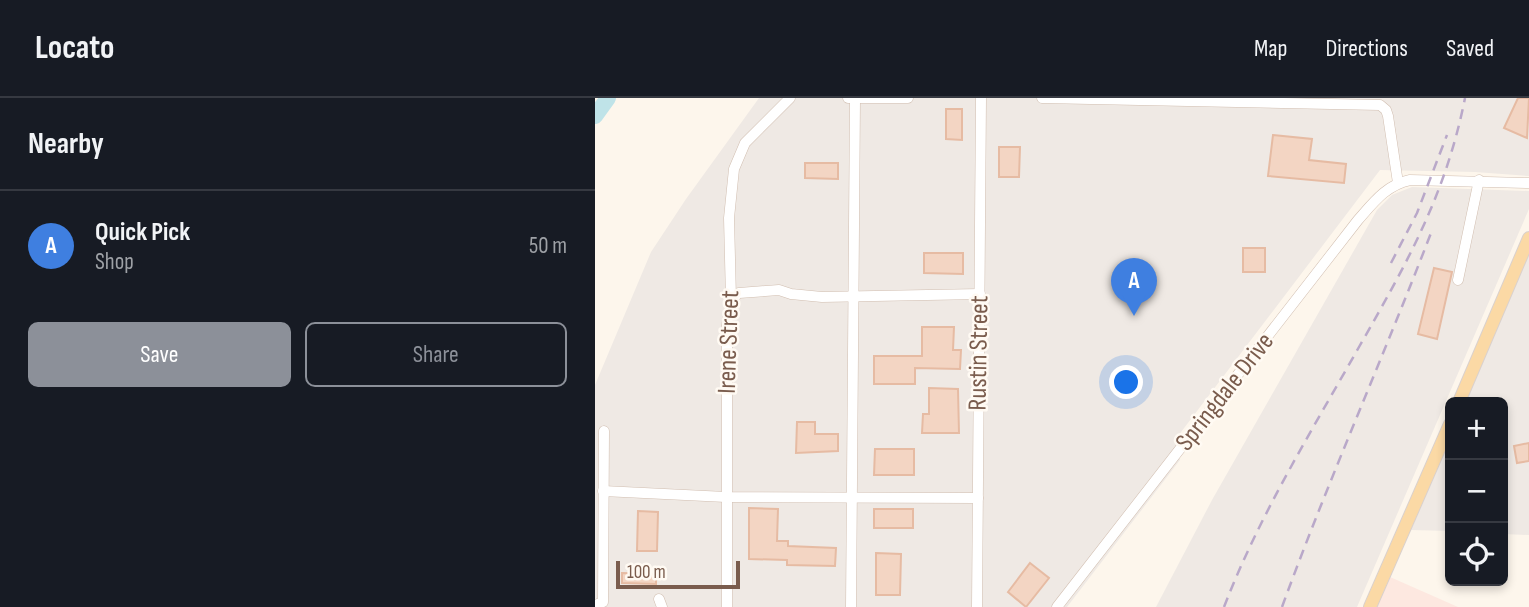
<!DOCTYPE html>
<meta charset="utf-8">
<style>
:root{--surface:#171b24;--page:#242831;--text:#f1f3f6;--muted:#9ea1a6;--line:#363941;--accent:#8c9099}
body{margin:0;font-family:"Sofia Sans Condensed",sans-serif;background:var(--page);color:var(--text)}
.controls{position:absolute;right:21px;bottom:21px;display:grid;overflow:hidden;border-radius:10px;box-shadow:0 4px 10px #0003}
.controls button{width:63px;height:63px;display:grid;place-items:center;padding:0;border:0;border-bottom:2px solid var(--line);background:var(--surface);color:var(--text);font:35px sans-serif}
.scale{position:absolute;left:21px;bottom:18px;width:124px;box-sizing:border-box;padding-left:7px;border:4px solid #7a5c4d;border-top:0;font-size:19px;line-height:24px;white-space:nowrap;color:#7a5c4d;-webkit-text-stroke:5px #fffaf3;paint-order:stroke}
.you{position:absolute;left:532px;top:285px;width:24px;height:24px;margin:-18px;border:5px solid #fff;border-radius:50%;background:#1a73e8;box-shadow:0 0 0 10px #1a73e833}
.badge{display:grid;place-items:center;width:46px;height:46px;border-radius:50%;background:var(--accent);color:#fff;font-size:23px;font-weight:700}
.pin{position:absolute;translate:-50% -58px;filter:drop-shadow(0 2px 4px #0008)}
.pin::after{content:'';position:absolute;top:37px;width:24px;height:21px;background:inherit;clip-path:polygon(0 0,100% 0,50% 100%)}
.list{margin:0;padding:0;list-style:none}
h2{display:flex;justify-content:space-between;align-items:center;height:91px;margin:0;padding:0 28px;font-size:30px}
h2 small{font-size:23px;font-weight:400;color:var(--muted)}
.list li{display:grid;grid-template-columns:46px 1fr auto;gap:21px;align-items:center;box-sizing:border-box;height:112px;padding:0 28px;border-top:2px solid var(--line)}
.list b{display:block;font-size:26px;white-space:nowrap}
.list p{margin:0;font-size:23px;white-space:nowrap;color:var(--muted)}
.list em{font-size:23px;font-style:normal;color:var(--muted)}
.actions{display:flex;gap:14px;padding:21px 28px}
.actions a{flex:1;padding:16px 0;border:2px solid var(--accent);border-radius:10px;text-align:center;font-size:24px;color:var(--accent)}
.actions .main{background:var(--accent);color:#fff}
.icon{flex:none;width:38px;height:38px;fill:none;stroke:currentColor;stroke-width:2;stroke-linecap:round;stroke-linejoin:round}
.map{position:relative;flex:none;width:934px;height:509px;overflow:hidden}
header{display:flex;align-items:center;gap:42px;box-sizing:border-box;height:98px;padding:0 35px;background:var(--surface);border-bottom:2px solid var(--line)}
header strong{font-size:33px}
nav{display:flex;gap:38px;margin-inline-start:auto;font-size:24px}
main{display:flex}
aside{flex:1;background:var(--surface)}
.map>svg:first-child{display:block}
</style>
<header>
<strong>Locato</strong>
<nav><a>Map</a><a>Directions</a><a>Saved</a></nav>
</header>
<main>
<aside>
<h2>Nearby<small></small></h2>
<ul class="list">
<li><span class="badge" style="background:#3f7fe0">A</span><div><b>Quick Pick</b><p>Shop</p></div><em>50 m</em></li>
</ul>
<div class="actions"><a class="main">Save</a><a>Share</a></div>
</aside>
<div class="map">
<svg width="934" height="509" viewBox="0 0 934 509">
<rect width="100%" height="100%" fill="#fdf6ec"/>
<path fill="#fde8e0" d="M795,479L863,509H782Z"/>
<g fill="#efe9e4">
<path d="M164,0H934V78L880,74L785,72L580,342L585,362L472,509H0V287L56,154L91,101Z"/>
<path d="M817,89L934,93V111L762,509H561L617,402L782,112L797,97Z"/>
<path d="M934,153V437L908,436V304H871Z"/>
<path d="M855,341V433L816,432Z"/>
</g>
<g fill="none" stroke-linecap="round" stroke-linejoin="round">
<path stroke="#bfe3e8" stroke-width="16" d="M0,18L13,0"/>
</g>
<g fill="#f3d5c3" stroke="#e6bba3" stroke-width="2">
<path d="M923,0H934L932,40L909,30Z"/>
<path d="M351,11H367V42L351,41Z"/>
<path d="M678,37L717,41L714,62L751,66L749,85L673,78Z"/>
<path d="M404,49H425L424,79H404Z"/>
<path d="M210,65H243V81L210,80Z"/>
<rect x="648" y="150" width="22" height="24"/>
<path d="M329,155H368V176L329,175Z"/>
<path d="M839,170L857,174L842,241L823,236Z"/>
<path d="M327,229H359L358,252H366L365,271L320,270V286H279V258H327Z"/>
<path d="M334,290L363,291L364,335H327L328,316H334Z"/>
<path d="M202,324H220V336H243V353L201,355Z"/>
<path d="M934,345V363L922,365L919,348Z"/>
<path d="M280,351H319V377H279Z"/>
<path d="M154,410L183,411L182,443H193V448L241,450L240,468L192,467V462L154,461Z"/>
<rect x="279" y="411" width="39" height="19"/>
<path d="M43,413L63,414L62,453H42Z"/>
<path d="M281,455L306,456L305,497H281Z"/>
<path d="M435,465L454,480L431,509L413,494Z"/>
<path d="M27,475L61,476V486L27,485Z"/>
</g>
<g fill="none" stroke-linecap="round" stroke-linejoin="round">
<g stroke="#d1beb0" stroke-width="11">
<g id="minor">
<path d="M253,0H313"/>
<path d="M447,0L785,7L791,12L793,18L803,85"/>
<path d="M863,182L884,82"/>
<path d="M136,201L144,195L184,192L196,196L227,199L385,196"/>
<path d="M8,393L131,399L383,400"/>
<path d="M64,501L67,509"/>
<path d="M0,507L8,504L9,333"/>
<path d="M132,509V227L136,201L134,120L139,71L150,45L195,0"/>
<path d="M256,509L260,1"/>
<path d="M382,509L386,0"/>
<path d="M462,509L763,122C778,105 791,87 815,82L934,85"/>
</g>
</g>
<g stroke="#dad1cd" stroke-width="14">
<g id="major">
<path d="M864,304L934,140"/>
<path d="M775,509L855,326"/>
</g>
</g>
<use href="#minor" stroke="#fff" stroke-width="10"/>
<use href="#major" stroke="#fbd9a5" stroke-width="12"/>
<g stroke="#b9a8c9" stroke-width="2.5" stroke-dasharray="10 7" stroke-linecap="butt">
<path d="M796,165L822,115L852,37"/>
<path d="M629,509C664,418 716,334 764,249C812,165 851,96 870,0"/>
<path d="M687,509C733,383 788,260 836,135"/>
</g>
</g>
<g text-anchor="middle" dominant-baseline="central" stroke-width="5" stroke-linejoin="round" paint-order="stroke">
<g font-size="26" fill="#7a5c4d" stroke="#fffaf3">
<text transform="translate(134 244) rotate(-88)">Irene Street</text>
<text transform="translate(384 255) rotate(-89)">Rustin Street</text>
<text transform="translate(630 294) rotate(-52)">Springdale Drive</text>
</g>
</g>
</svg>
<div class="controls">
<button>+</button>
<button>−</button>
<button><svg class="icon" aria-label="locate" viewBox="0 0 24 24"><circle cx="12" cy="12" r="6"/><path d="M12 2v4M12 18v4M2 12h4M18 12h4"/></svg></button>
</div>
<div class="scale">100 m</div>
<div class="you"></div>
<div class="pin badge" style="left:539px;top:218px;background:#3f7fe0">A</div>
</div>
</main>
